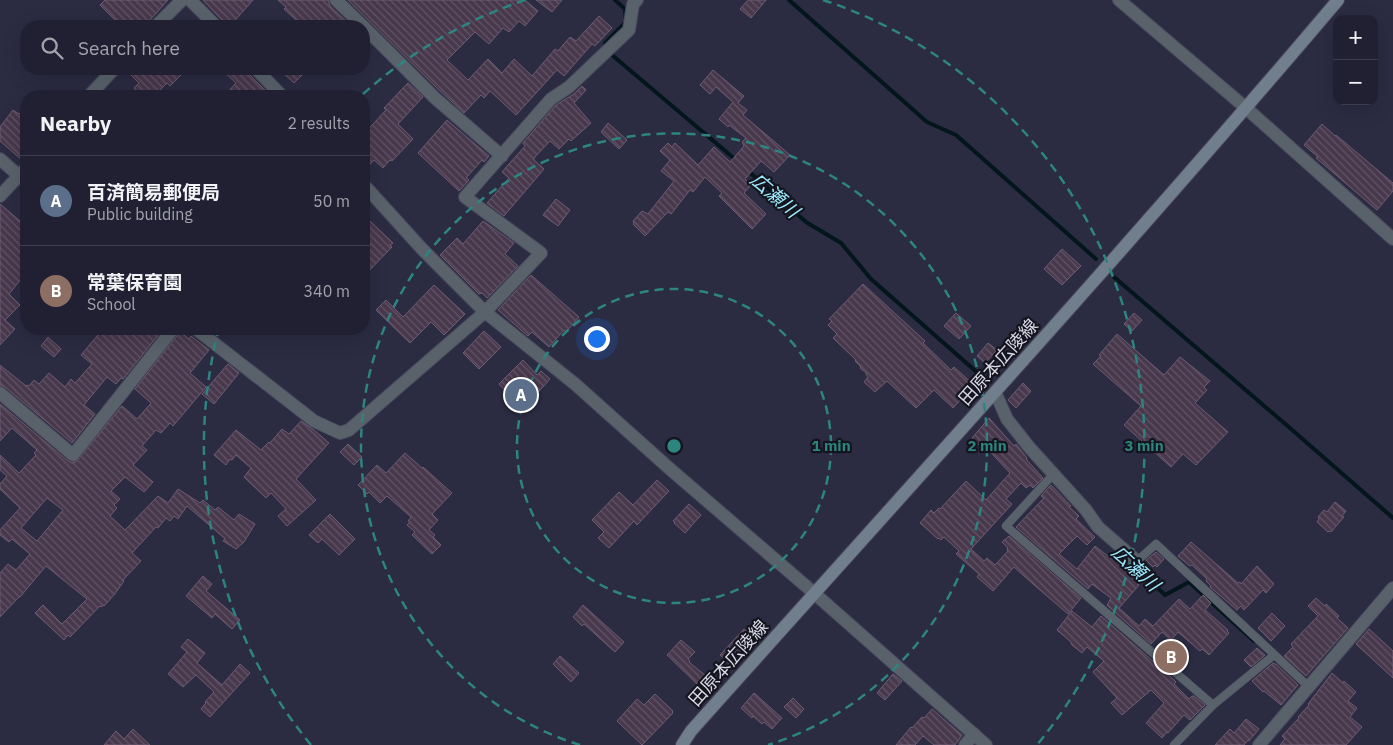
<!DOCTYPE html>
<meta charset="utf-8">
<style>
:root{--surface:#202032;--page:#28283a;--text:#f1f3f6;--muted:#a2a3ac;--line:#3d3e4d;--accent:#d0b837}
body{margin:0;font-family:"IBM Plex Sans","Noto Sans JP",sans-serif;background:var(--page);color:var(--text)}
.controls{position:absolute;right:15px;top:15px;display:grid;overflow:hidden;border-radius:10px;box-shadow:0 5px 20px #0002}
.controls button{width:45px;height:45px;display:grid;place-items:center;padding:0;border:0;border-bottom:1px solid var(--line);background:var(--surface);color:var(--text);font:25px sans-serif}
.you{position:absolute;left:596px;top:338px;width:18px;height:18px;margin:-12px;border:4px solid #fff;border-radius:50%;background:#1a73e8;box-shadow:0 0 0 8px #1a73e833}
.badge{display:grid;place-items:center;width:32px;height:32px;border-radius:50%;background:var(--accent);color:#fff;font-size:16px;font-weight:700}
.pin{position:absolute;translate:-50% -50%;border:2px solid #fff;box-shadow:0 1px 5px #0006}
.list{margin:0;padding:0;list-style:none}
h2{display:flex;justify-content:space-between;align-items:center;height:65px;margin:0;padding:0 20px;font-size:21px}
h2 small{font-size:16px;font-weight:400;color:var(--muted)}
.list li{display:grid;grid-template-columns:32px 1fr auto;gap:15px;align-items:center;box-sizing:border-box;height:90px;padding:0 20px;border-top:1px solid var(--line)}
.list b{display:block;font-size:19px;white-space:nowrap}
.list p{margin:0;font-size:16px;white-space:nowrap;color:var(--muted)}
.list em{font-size:16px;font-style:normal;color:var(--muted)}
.icon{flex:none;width:28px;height:28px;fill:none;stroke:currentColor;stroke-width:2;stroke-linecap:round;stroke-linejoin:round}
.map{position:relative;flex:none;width:1393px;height:745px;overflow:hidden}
.search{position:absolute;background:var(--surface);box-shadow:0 5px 20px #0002;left:20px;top:20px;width:350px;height:55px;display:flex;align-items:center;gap:12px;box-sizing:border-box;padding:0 18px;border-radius:20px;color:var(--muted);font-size:19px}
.panel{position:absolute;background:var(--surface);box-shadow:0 5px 20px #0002;left:20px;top:90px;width:350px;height:245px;border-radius:20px}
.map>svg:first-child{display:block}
</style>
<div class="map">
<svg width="1393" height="745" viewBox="0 0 1393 745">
<defs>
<pattern id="building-back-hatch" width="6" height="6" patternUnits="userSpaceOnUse" patternTransform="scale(1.25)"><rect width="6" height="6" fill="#48384c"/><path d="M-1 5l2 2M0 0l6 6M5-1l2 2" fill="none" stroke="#625466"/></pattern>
</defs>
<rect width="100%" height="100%" fill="#2b2b42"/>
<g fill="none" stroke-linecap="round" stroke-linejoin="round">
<g stroke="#03161b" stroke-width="4">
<path d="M615,0L625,9L626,22L605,43L612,55L736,160"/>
<path d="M789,0L927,122L956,135L1096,259"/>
<path d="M747,170L806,222L841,243L871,279L988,382"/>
<path d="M1114,277L1290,428L1393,518"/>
<path d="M1132,564L1165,595L1189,582L1254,641"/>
</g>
</g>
<g fill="url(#building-back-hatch)" stroke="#6d5c72" fill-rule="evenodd">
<path d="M105,0H168L150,20L148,26H126L120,20L118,23L100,5Z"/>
<path d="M203,0H253L230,26H224L222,20Z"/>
<path d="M278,0H328L330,6L346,21L341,26H303L284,9L286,7Z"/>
<path d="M348,0H525L538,11L525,26L519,21L509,32L503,28L489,44L475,32L447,60L468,80L488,59L502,73L514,59L532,76L555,49L558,51L570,37L576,41L599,16L612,28L595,46L592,44L564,76L557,70L516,115L490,91L484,98L481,95L464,113L439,90Z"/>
<path d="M536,0H562L552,12Z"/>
<path d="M748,0H766L751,18L740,9Z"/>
<path d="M125,69H187L170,86L167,83L154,96H142L134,88L139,83Z"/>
<path d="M221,69H247L250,75L271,96H224L236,83Z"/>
<path d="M279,69H308L294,83Z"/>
<path d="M713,70L744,96L738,103L747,110L743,115L790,155L774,172L761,161L745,179L751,185L744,193L766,214L752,229L719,196L722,193L705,177L693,192L690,190L671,214L668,212L645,236L633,224L634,223L633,221L642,211L648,214L674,181L661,171L670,160L660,151L668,143L672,147L675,143L698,165L714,147L730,162L744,146L742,142L746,138L729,125L728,127L719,119L733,102L716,87L710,94L700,85Z"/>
<path d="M408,83L423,97L398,124L413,139L392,161L390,160L383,168L374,160L364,171V134L386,110L384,108Z"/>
<path d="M582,86L586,90L574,103L591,123L571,141L569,139L559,149L550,141L534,158V160L544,169L504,216L487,203L509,178L502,172L525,146L523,143L556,105L574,94Z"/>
<path d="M26,107V155L22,160L0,141V127L13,110L19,114Z"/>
<path d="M447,120L489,156L484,162L482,160L466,178L469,180L459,191L418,153Z"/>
<path d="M608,123L627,140L619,149L601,132Z"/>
<path d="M1322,124L1335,136L1336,135L1393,183V191L1377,210L1316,158L1318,157L1304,145Z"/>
<path d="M556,199L570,210L558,226L543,215Z"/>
<path d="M0,204L26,226V273L9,294L20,305L5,320L15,329L0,345Z"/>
<path d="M369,220L393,243L390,245L392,247L364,276V225Z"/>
<path d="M483,221L514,243L505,254L518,266L487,298L482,293L479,294L440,255L457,238L463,244Z"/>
<path d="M1062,249L1081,266L1062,285L1044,269Z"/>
<path d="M531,275L579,317L566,332L564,330L549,347L532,332L528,336L498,310Z"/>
<path d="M863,284L925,341L923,343L951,370L954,367L974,385L953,408L934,390L916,408L887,381L875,392L864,382L868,377L866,374H867L860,368L861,367L855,361L856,360L833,338L837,334L828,325L832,321L829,319Z"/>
<path d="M434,285L465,314L444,335L431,322L410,343L376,310L386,300L403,317Z"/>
<path d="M956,313L971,326L959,339L944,326Z"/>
<path d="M1134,313L1142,320L1132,331L1124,324Z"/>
<path d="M103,329H163L123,379L121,378L116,384L107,377L84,405L95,414L72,443L5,387L0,385V365L26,386L27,385L29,386L34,380L39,384L49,373L65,387L71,379L75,383L92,364L81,355Z"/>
<path d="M484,331L501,347L479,369L463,353Z"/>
<path d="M180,332L189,339L191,336L209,350L190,373L206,387L173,426L170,423L161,433L156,430L142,446L147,450L133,465L153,482L144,492L125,477L111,491L120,499L114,505L117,508L110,516L125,530L158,496L168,503L178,489L200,503L203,500L215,510L218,507L234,520L239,514L255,524L244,542L236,549L223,541L225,538L223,537L187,506L178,519L174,516L170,521L166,518L158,528L156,527L132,553L141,561L123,580L124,581L114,595L104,606V605L101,607L100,606L70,637L68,635L64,640L35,613L43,605L62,624L87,599L46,566L20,597H19L0,617V573L8,564L16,570L30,554L12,539L9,542L0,535V530L20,508L0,489V484L7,476L0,470V455L19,473L36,455L34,453L37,450L12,428L0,441V404L68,461L72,463L76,462L122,406L137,419L151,403L135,389ZM47,498L63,510L37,541L21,528Z"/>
<path d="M1117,334L1164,375L1180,357L1210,381L1204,387L1207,390L1195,403L1228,432L1196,465L1183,454L1171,467L1124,425L1141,406L1093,364L1101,356L1099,355Z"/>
<path d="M48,337L61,349L54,357L41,346Z"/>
<path d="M988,343L997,350L985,363L977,356Z"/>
<path d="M523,360L537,375L541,371L550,379L533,398L518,384L508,394L499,384Z"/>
<path d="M228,364L239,373L214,404L202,394Z"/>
<path d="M1023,383L1031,391L1016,408L1008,400Z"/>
<path d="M989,418L1014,446L1016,444L1027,458L1026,459L1043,478L1033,488L1030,485L1026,488L1021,483L1006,499L1012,504L971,549L984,561L987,558L995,565L1008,551L1007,549L1008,548L1002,542L1009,536L1081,598L1068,614L1033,584L1014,567L993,591L977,577L979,574L956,554L959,551L944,537L941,540L939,538L938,539L920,523L931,510L934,513L939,508L940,509L966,481L986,500L1010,473L981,442L979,445L972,438Z"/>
<path d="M301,421L314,430L329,443L296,479L316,500L287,526L278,516L286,509L271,493L266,498L244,477L251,468L236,455L232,460L230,459L226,465L214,455L236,430L261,450L269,442L270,443L282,429L289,434Z"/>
<path d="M348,444L362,457L354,465L340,452Z"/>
<path d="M405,453L422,468L423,467L452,493L432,514L438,520L429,530L435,535L433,537L441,545L432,554L412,535L415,532L407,525L410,522L408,521L411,517L387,496L380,503L369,492L367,494L358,485L377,465L386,473Z"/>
<path d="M657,480L669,491L637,525L634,521L609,548L598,538L604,532L592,520L619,492L633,505Z"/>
<path d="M1051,485L1071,506L1069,507L1079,516L1076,519L1095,537L1087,545L1077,536L1059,554L1077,569L1095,546L1113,560L1115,558L1141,580L1137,584L1139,585L1119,608L1139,626L1145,619L1153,626L1179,599L1190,609L1203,595L1211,603L1205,610L1228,630L1227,631L1229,633L1209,655L1202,649L1200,651L1178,632L1171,640L1162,632L1151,644L1109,607L1107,605L1111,598L1092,584L1088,589L1016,527L1044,498L1041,496Z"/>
<path d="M1335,502L1346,511L1342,516L1344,517L1331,532L1329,531L1328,532L1317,522L1319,519L1318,517L1324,510L1327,512Z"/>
<path d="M689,504L701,515L685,533L674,523L675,522L673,521Z"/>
<path d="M330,514L355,539L339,555L322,539L318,543L309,535Z"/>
<path d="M1191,542L1238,583L1240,582L1241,584L1257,566L1274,584L1266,593L1263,590L1244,610L1241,606L1237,610L1210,587L1211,586L1206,581L1207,579L1192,565L1190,566L1178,556Z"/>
<path d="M1156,552L1164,559L1157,567L1155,565L1153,567L1146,560Z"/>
<path d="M203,576L212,584L206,591L240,620L232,629L215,614L212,618L186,596Z"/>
<path d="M1316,598L1325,606L1326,604L1339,616L1337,618L1348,628L1306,676L1284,656L1293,647L1291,644L1318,616L1308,606Z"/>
<path d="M583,605L624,642L615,652L584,624L582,626L573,617Z"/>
<path d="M1072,611L1092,627L1101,616L1171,677L1176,682L1174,684L1189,699L1192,696H1194L1205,705L1190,720L1184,715L1168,733L1167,732L1162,738L1146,723L1164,703L1151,690L1122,715L1111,703L1117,698L1093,672L1104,661L1087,647L1082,653L1072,645L1071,643V642L1057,630Z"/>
<path d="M1272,613L1285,626L1271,641L1258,628Z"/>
<path d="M744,629L752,636L745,644L748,646L742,653L744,654L736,662L734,660L730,665L720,655Z"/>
<path d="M1369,629L1393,651V678L1356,644Z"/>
<path d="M188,639L205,653L197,663L222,685L240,664L250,673L210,717L201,709L206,703L205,702L214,692L196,675L183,687L168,674L187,652L181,647Z"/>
<path d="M681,640L695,652L688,659L690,661L689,662L706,676L698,685L667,655Z"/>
<path d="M1257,648L1265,655L1251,667L1244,660Z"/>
<path d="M560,656L579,673L571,682L553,664Z"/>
<path d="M1273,663L1275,664H1276L1298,685L1281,705L1264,691L1263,692L1252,681Z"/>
<path d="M1332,673L1343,683L1344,681L1356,692L1348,701L1357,708L1350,717L1362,727L1346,745H1280L1285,739L1282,736L1299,718L1298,717L1309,705L1308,704Z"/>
<path d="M893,674L902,681L885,700L877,693Z"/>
<path d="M754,693L782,718L772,729L764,722L762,724L753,716L752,718L741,708Z"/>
<path d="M655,694L673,711L672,712L673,713L642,745L617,721L637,699L644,705Z"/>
<path d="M793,698L804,709L796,718L784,707Z"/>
<path d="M932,709L962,735L955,745H934L923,736L915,745H896L911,727L912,728L922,717L924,718Z"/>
<path d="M1246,719L1259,729L1249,741L1248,740L1244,745H1215L1230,729L1234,733Z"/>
<path d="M133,729L150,745H104L116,731L124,739Z"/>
</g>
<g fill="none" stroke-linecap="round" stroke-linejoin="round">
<g stroke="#47475c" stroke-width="9">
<g id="lane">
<path d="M1048,480L1006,526L1213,705"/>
<path d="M1137,561L1156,544L1309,687"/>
<path d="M1174,745L1213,705L1274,655"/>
</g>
</g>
<g stroke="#47475c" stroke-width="14">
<g id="street">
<path d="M190,0L216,26"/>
<path d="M336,0L363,26"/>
<path d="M1119,0L1246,108L1393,239"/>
<path d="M156,26L182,0"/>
<path d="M364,27L435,98L502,156"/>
<path d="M256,69L282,96"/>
<path d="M89,96L114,69"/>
<path d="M0,159L26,182"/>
<path d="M364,185L423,250L485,312L575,384L670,469L814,593L986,745"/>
<path d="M0,196L26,168"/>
<path d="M196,329L314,421L340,433L349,430L485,312L541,253L465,197L551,99L569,87L629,30L633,4L637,0"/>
<path d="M995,392L1007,419L1029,447L1086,510L1098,527L1137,561"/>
<path d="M0,393L73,455L173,329"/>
<path d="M965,745L974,734"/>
<path d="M1259,745L1393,588"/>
</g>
</g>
<g stroke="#47475c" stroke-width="14">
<path id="secondary" d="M682,745L691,731C908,488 1128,248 1338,0"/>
</g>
<use href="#lane" stroke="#59626b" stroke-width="8"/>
<use href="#street" stroke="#59626b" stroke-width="12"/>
<use href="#secondary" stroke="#717f8d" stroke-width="12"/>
</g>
<g fill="none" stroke="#2d8580" stroke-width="2.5" stroke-dasharray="9 6">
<circle cx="674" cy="446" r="157"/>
<path d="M580 745A313 313 0 1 1 768 745"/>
<path d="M311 745A470 470 0 0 1 218 332M363 94A470 470 0 0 1 525 0M823 0A470 470 0 0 1 1037 745"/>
</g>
<g text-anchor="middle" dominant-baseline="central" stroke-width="4.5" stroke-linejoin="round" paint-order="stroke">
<g font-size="18" fill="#d8d8e7" stroke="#15151f">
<text transform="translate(998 362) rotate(-48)">田原本広陵線</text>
<text transform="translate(728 663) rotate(-48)">田原本広陵線</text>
</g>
<g font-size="19" font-style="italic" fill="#9ce9fc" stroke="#15151f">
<text transform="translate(775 195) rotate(41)">広瀬川</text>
<text transform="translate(1136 568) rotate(43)">広瀬川</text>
</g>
</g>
<circle cx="674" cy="446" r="8" fill="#2d8580" stroke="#15151f" stroke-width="2.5"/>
<g font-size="15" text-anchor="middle" font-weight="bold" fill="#2d8580" stroke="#15151f" stroke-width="4.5" stroke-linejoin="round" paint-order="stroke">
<text x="831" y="451">1 min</text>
<text x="987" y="451">2 min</text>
<text x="1144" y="451">3 min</text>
</g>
</svg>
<div class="controls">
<button>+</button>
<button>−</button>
</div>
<div class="you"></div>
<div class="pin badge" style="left:521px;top:395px;background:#5c6f8a">A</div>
<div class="pin badge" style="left:1171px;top:657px;background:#8d6e63">B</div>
<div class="search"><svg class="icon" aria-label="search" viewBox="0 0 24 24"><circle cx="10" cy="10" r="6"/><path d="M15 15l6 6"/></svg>Search here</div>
<section class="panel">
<h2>Nearby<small>2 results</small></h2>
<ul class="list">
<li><span class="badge" style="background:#5c6f8a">A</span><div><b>百済簡易郵便局</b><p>Public building</p></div><em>50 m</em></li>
<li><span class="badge" style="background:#8d6e63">B</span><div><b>常葉保育園</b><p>School</p></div><em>340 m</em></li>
</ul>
</section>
</div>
